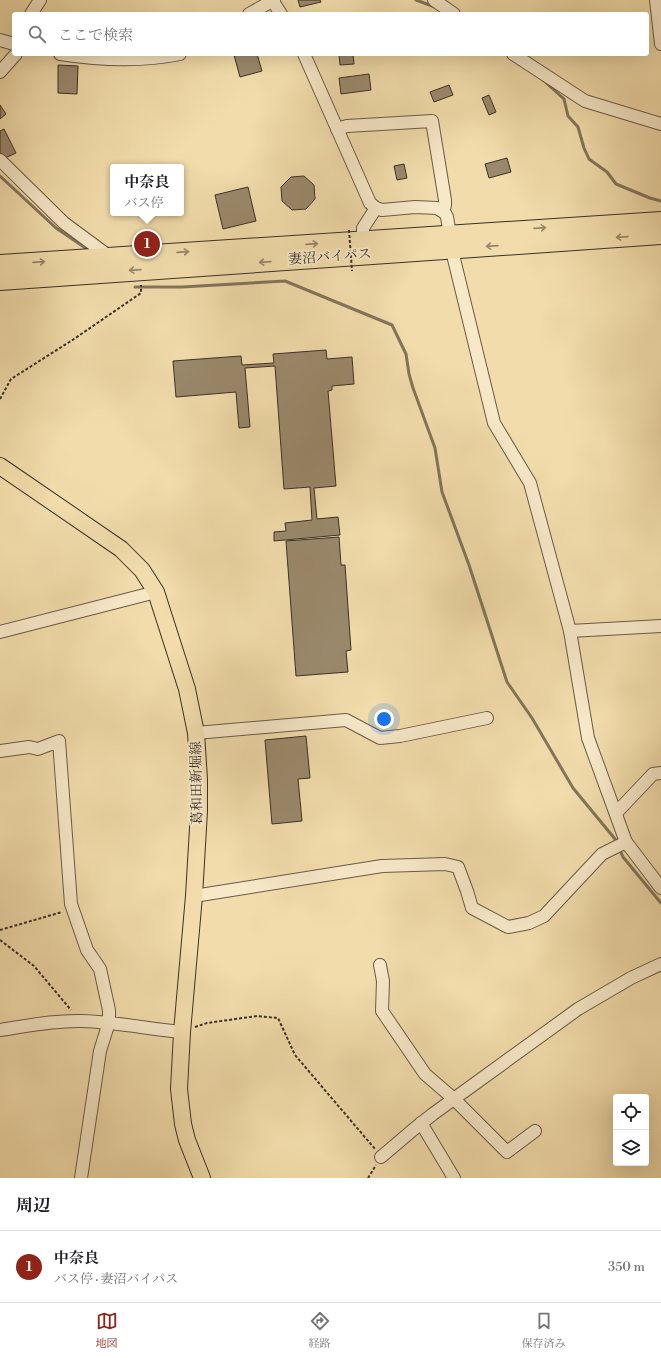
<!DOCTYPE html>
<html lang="ja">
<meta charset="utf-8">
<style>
:root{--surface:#fff;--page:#f6f6f6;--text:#202124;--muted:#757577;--line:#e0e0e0;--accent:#8f2418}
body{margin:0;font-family:"Libre Bodoni","Noto Serif JP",serif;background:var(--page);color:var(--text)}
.controls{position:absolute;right:12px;bottom:12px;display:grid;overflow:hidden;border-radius:4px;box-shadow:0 4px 16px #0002}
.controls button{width:36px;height:36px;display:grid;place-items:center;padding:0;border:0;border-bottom:1px solid var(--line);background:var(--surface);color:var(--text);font:20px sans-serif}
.you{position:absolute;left:384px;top:719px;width:14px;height:14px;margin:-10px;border:3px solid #fff;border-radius:50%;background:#1a73e8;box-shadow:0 0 0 6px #1a73e833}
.badge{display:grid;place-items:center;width:26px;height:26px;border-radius:50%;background:var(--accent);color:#fff;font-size:13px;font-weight:700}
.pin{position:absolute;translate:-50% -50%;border:2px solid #fff;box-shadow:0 1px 4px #0006}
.popup{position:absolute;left:110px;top:164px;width:74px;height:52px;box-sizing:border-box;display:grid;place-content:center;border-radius:4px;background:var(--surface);filter:drop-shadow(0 1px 3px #0005);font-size:13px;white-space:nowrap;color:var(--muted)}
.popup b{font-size:15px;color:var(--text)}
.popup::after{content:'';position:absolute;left:50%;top:100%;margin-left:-8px;border:8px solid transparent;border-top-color:var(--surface)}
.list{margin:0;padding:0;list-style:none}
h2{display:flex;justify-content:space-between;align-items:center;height:52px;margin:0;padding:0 16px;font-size:17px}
h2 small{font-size:13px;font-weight:400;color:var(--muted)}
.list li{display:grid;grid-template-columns:26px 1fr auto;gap:12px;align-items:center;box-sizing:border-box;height:72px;padding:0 16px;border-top:1px solid var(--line)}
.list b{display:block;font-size:15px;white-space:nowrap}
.list p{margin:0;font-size:13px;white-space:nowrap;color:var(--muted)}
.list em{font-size:13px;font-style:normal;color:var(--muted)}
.icon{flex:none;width:22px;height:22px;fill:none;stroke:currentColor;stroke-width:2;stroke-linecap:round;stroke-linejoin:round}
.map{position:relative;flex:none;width:661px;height:1178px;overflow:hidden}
.search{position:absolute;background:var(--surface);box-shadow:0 4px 16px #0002;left:12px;right:12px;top:12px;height:44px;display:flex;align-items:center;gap:10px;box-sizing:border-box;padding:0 14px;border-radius:4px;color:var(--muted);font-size:15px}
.sheet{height:124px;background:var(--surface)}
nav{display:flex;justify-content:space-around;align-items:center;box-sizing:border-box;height:56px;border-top:1px solid var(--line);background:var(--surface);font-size:11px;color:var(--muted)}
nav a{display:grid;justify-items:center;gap:2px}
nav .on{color:var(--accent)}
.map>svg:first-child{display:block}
</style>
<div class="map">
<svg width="661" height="1178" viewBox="0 0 661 1178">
<rect width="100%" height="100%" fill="#f2dcab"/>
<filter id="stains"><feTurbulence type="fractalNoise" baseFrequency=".005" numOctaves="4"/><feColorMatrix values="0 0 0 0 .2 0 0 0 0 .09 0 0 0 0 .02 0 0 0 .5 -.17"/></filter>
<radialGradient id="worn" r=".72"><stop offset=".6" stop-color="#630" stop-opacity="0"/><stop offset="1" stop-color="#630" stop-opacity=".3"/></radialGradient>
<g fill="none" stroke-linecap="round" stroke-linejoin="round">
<g stroke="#83745c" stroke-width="3">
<path d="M416,0L435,7"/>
<path d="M543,80L564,99L568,116L578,127L584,148L589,159L607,172L616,184L650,198L661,201"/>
<path d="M0,176L56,228L87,249"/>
<path d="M135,287H182L285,281L392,325L406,354L409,374L413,388L435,448L442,492L469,565L507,682L532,718L573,788L615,839L617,843"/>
<path d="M619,848L623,857L661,903"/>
</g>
</g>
<g fill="#9a896c" stroke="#3a3028">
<path d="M298,0H320L321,2L300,7Z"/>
<path d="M238,54H257L262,71L240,77L234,55Z"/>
<path d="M339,54H353L354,64L340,65Z"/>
<path d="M58,65L78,66L77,94L58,93Z"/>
<path d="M369,74L371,90L341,94L339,78Z"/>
<path d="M449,85L453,95L434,102L430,92Z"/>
<path d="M489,95L496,112L489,115L482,98Z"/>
<path d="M0,105L6,114L0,119Z"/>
<path d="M4,129L16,153L3,159L0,153V131Z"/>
<path d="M507,158L511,172L489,178L485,164Z"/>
<path d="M404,164L407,178L397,180L394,166Z"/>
<path d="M304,176L314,185L315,199L306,209L292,210L282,201L281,187L291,177Z"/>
<path d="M248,187L256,221L223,229L215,195Z"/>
<path d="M326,350L327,359L352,357L354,384L332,386V390L328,391L336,486L314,488L317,519L338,517L340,535L274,541V532L286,531L285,523L312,520L310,487L284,489L275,366L245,368L250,427L239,428L236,392L176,397L173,361L241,356L242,365L274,363L273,354Z"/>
<path d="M339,537L341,565H345L351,650L346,651L348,672L296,676L286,541Z"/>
<path d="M306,736L310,778L298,779L302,821L272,824L265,740Z"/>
</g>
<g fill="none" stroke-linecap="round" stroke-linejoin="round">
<g stroke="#685b49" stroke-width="14">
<g id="minor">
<path d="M272,0L281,14"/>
<path d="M434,0L454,14"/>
<path d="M656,0L661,44"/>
<path d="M31,14L40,0"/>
<path d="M249,14L274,0"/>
<path d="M0,40L14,44"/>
<path d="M60,54C99,60 141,62 180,54"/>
<path d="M304,54L370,203L376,208L382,210L415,207L437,208L445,213L447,217L454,259L494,423L530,483L570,631L588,738L626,842L661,888"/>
<path d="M513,54L585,101L661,124"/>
<path d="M0,72L16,54"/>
<path d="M337,129L347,126L432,121L445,200V206L442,210"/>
<path d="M0,160L64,223L110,257"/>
<path d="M363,241V228L376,208"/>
<path d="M570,631L661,626"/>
<path d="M0,632L156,592"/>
<path d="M196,733L346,720L380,738L400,736L487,718"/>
<path d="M0,751L29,747L38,749L59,741L71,904L87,950L100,969L109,1010V1022L100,1051L81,1178"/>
<path d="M616,813L653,774L661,773"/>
<path d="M194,896L382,866L445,864L458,867L467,891L472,908L508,927L529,923L544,916L602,854L626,842"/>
<path d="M380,965L383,981L382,1011L425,1074L454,1099L507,1152L535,1131"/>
<path d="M0,1030C27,1026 55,1020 82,1021C116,1022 149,1029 182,1032"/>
<path d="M421,1123L454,1178"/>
<path d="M381,1157L414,1129L433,1114L578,1009L631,978L661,964"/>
</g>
</g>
<g stroke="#3a3028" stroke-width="18">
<path id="major" d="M0,466L121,549L142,570L156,592L187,689L196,733L199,779V811L194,896L182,1032L179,1089L183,1124L187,1140L202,1178"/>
</g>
<g stroke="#3a3028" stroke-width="20">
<g id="highway">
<path d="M0,264L661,221"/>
<path d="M0,281L661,235"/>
</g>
</g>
<g stroke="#3a3028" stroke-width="2" stroke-dasharray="3 2" stroke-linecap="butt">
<path d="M0,399L11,379L74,339L141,293V285"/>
<path d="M0,930L62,912"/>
<path d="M0,940L34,966L71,1010"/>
<path d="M195,1027L207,1023L257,1016L278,1018L295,1055L375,1149"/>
<path d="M368,1178L376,1165"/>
</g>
<use href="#minor" stroke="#f7e8c8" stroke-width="12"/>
<use href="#major" stroke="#f2dcab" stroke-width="16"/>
<use href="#highway" stroke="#f2dcab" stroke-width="18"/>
<path stroke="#3a3028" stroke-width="2" stroke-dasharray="3 2" stroke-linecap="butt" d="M349,230L352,271"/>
</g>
<defs><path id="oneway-shaft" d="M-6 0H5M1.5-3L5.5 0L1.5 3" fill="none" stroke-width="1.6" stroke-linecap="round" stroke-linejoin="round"/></defs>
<g stroke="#96866a">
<use href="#oneway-shaft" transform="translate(540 228) rotate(-4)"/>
<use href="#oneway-shaft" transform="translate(622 237) rotate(176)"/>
<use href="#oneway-shaft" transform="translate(312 244) rotate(-4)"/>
<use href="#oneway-shaft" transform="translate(492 246) rotate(176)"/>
<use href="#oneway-shaft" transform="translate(183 252) rotate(-4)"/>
<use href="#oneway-shaft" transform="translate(39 262) rotate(-4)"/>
<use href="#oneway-shaft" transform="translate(265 262) rotate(176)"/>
<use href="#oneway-shaft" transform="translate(135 270) rotate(176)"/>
</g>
<g text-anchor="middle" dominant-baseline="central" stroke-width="4" stroke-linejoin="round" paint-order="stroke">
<g font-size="14" fill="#3a3028" stroke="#f7e8c8">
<text transform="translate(330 257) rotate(-4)">妻沼バイパス</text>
<text transform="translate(197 783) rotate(-91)">葛和田新堀線</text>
</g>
</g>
<rect width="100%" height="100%" filter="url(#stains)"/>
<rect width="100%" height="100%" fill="url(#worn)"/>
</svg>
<div class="controls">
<button><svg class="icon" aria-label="locate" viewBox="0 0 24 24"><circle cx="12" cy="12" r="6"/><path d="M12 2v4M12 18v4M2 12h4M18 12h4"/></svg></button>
<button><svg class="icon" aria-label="layers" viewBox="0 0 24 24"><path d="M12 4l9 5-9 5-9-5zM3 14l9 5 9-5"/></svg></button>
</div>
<div class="you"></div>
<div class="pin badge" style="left:147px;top:244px">1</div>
<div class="popup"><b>中奈良</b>バス停</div>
<div class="search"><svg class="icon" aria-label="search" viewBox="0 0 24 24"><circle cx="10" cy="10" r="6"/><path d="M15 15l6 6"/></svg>ここで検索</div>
</div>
<section class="sheet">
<h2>周辺<small></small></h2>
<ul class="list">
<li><span class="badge">1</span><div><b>中奈良</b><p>バス停 · 妻沼バイパス</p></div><em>350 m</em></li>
</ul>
</section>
<nav>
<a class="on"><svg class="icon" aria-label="map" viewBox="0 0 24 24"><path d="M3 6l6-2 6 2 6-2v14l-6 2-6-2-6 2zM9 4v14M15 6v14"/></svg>地図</a>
<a><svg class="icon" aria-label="directions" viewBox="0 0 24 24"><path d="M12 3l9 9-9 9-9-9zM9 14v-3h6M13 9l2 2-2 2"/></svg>経路</a>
<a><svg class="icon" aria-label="saved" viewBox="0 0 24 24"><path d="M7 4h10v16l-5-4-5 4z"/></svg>保存済み</a>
</nav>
